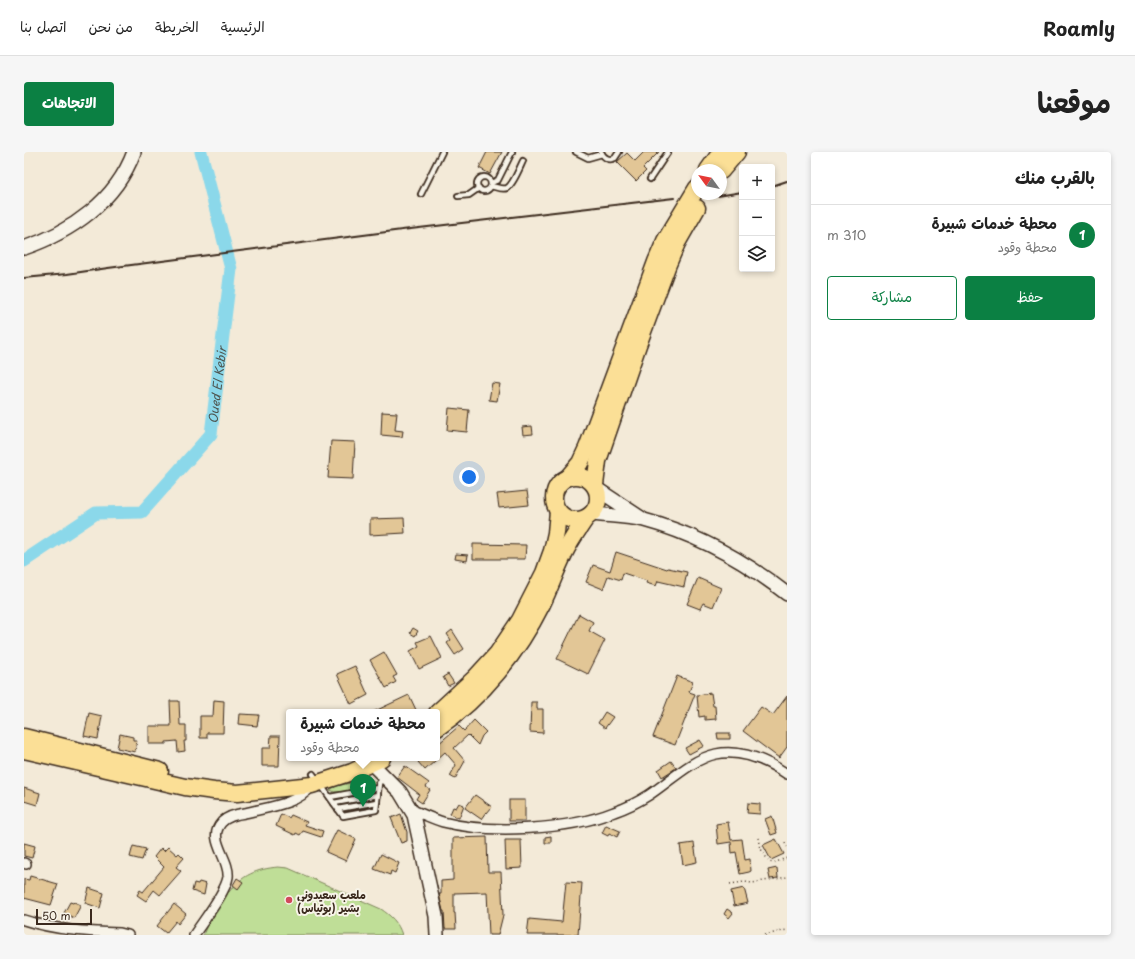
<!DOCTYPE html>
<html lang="ar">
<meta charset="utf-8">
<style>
:root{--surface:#fff;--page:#f6f6f6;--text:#222;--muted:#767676;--line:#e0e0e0;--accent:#0b8043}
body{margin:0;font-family:"Playpen Sans","Playpen Sans Arabic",sans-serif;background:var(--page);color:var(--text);direction:rtl}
.controls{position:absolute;right:12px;top:12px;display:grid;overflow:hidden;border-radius:4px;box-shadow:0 2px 6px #0003}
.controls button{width:36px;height:36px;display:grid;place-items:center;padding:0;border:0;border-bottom:1px solid var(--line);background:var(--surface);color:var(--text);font:20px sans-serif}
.compass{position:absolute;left:667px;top:12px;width:36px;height:36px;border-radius:50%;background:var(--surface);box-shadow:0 2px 6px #0003;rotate:303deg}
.scale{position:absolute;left:12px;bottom:10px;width:56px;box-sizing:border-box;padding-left:4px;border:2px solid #3b2a1e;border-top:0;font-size:11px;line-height:14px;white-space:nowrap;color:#3b2a1e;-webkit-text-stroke:3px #f7f3e8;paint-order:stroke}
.you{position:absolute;left:445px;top:325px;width:14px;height:14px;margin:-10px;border:3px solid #fff;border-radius:50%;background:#1a73e8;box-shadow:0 0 0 6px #1a73e833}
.badge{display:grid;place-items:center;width:26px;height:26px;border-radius:50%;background:var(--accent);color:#fff;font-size:13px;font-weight:700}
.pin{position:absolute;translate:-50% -33px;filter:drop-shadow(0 1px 2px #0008)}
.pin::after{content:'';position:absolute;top:21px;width:14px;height:12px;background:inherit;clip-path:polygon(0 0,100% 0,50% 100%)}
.popup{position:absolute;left:262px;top:557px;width:154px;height:52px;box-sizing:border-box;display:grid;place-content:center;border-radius:4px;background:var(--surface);filter:drop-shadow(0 1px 3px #0005);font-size:13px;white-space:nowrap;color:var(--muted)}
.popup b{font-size:15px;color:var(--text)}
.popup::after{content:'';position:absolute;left:50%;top:100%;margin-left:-8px;border:8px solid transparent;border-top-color:var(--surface)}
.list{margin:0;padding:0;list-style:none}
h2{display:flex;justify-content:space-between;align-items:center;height:52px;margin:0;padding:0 16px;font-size:17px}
h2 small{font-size:13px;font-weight:400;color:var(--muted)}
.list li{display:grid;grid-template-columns:26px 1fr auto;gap:12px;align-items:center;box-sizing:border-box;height:60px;padding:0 16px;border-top:1px solid var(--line)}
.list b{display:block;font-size:15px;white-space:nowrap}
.list p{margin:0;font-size:13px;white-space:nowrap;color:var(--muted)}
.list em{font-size:13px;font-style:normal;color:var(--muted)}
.actions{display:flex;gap:8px;padding:12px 16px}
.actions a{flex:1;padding:9px 0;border:1px solid var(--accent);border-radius:4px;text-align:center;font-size:14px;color:var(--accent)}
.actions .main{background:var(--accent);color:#fff}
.icon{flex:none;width:22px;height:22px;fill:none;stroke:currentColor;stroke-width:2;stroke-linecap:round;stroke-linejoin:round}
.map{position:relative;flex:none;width:763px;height:783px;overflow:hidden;direction:ltr;border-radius:4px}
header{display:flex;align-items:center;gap:24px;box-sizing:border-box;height:56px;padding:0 20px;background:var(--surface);border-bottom:1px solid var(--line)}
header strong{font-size:19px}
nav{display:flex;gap:22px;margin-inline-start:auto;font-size:14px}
.intro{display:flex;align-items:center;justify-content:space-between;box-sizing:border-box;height:96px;padding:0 24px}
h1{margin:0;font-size:28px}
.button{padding:10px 18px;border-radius:4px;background:var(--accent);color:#fff;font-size:14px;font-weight:700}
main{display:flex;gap:24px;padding:0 24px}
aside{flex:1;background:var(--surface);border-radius:4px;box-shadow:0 2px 6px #0003}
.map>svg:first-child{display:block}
</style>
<header>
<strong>Roamly</strong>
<nav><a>الرئيسية</a><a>الخريطة</a><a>من نحن</a><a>اتصل بنا</a></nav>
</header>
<div class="intro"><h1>موقعنا</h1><a class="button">الاتجاهات</a></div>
<main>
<aside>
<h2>بالقرب منك<small></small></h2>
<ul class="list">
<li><span class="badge">1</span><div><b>محطة خدمات شبيرة</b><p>محطة وقود</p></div><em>310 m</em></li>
</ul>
<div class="actions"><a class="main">حفظ</a><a>مشاركة</a></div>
</aside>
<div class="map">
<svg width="763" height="783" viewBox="0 0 763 783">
<rect width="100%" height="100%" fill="#f3ead8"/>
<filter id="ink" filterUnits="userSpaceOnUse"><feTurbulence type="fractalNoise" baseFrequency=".025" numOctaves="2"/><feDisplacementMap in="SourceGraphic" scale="8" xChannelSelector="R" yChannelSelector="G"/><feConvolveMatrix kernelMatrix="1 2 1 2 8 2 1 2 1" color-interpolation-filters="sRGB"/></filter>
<g filter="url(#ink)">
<g fill="#bfde97" stroke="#7d845a">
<path d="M347,627L351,630L349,633C338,636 316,644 306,638L312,634Z"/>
<path d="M254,715L264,716L357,757C367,764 374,770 378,783H179L198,737L205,740C218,723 233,717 254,715Z"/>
</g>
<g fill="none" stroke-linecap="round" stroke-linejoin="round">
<path stroke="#8bd8ea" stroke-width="13" id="s1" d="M0,409L72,361L118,360L187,282L207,117L177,0"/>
</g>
<g fill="#e2c696" stroke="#3b2a1e">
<path d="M463,0H478L466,22L455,16Z"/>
<path d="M620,0H635L619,16L622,19L612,29L593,10L603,1L611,9Z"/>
<path d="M468,231L476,232L473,249L465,248Z"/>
<path d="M425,256L445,258L443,280L423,278Z"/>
<path d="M358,260L373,261L371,278L379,279L378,285L357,283Z"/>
<path d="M508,274L509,282L499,283L498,275Z"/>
<path d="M307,289L331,290L329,327L304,326Z"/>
<path d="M503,339L505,353L475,356L473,342Z"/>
<path d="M380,366L381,381L346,383V367Z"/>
<path d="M449,392L502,393L501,407H449Z"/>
<path d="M592,400L643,417L644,416L663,420L660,435L634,429L632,434L622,431L623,429L599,421L597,428L584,424L579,437L562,430L569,413L586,419Z"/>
<path d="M432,402L444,403L443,409L431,407Z"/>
<path d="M674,426L697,436L689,455L679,451L676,457L663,452Z"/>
<path d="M555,462L569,470L565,479L581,488L564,522L533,507Z"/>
<path d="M389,476L394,479L391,484L386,481Z"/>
<path d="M428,478L440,497L431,503L423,491L427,488L423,482Z"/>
<path d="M407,484L418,506L395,517L386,499L395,494L393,490Z"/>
<path d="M360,500L373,523L369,525L372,530L362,536L346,508Z"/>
<path d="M331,514L344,543L327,552L313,522Z"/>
<path d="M424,522L430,531L424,534L419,525Z"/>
<path d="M653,524L669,530L665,540L671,542L651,593L629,585Z"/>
<path d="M687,541L689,554H691L692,567L681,568V564L675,565L673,543Z"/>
<path d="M385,543L393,560H349Z"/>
<path d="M763,544V595L755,606L719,579L737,555L749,563Z"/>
<path d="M190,548L200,549L199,581H183V586H176V564H189Z"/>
<path d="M146,549H155L156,573H162V589H160L161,599L154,600L153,589L142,590V592H125V574H147Z"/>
<path d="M507,550H513V557H519V581L506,580Z"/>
<path d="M581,560L589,565L581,576L574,571Z"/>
<path d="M65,561L78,564L74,587L60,584Z"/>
<path d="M216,562L235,563L233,574L215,572Z"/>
<path d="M450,568L462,580L458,584L454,593L444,583L430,596L441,609L431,627L426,624L432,613L421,600L401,618L394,610L399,606H413V593L435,574L440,579Z"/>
<path d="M693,581H706V587H694Z"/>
<path d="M96,582L109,585V588H113L111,600L93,596Z"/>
<path d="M247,584H256L255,614H238V596H246Z"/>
<path d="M676,588L680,594L665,602L661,596Z"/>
<path d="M647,609L652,616L638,625L634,618Z"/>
<path d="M381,614L405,631L402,635L406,638L398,651L392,647L395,642L373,625Z"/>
<path d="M0,636L16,641L13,653L0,649Z"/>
<path d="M451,643L468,655L463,661L462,660L457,667L441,656Z"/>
<rect x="485" y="648" width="16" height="21"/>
<path d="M435,651L440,653L435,666L426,662L429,655L432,656Z"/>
<path d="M724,651L736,652V662L723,661Z"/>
<path d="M257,662L265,666L267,663L283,670L281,673L299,679L297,685L279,679L276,683L272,681L271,683L252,674Z"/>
<path d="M377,662L383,680V689L377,691L367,666Z"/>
<path d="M748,664L753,681L747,683L741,667Z"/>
<path d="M704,670L707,688L718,687L721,708L726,707L727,719L725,720L716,722L712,700L708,701L707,690L694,692L692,672Z"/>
<path d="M582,673L596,679L593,685L585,681L584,684L578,681Z"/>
<path d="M313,678L332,687L322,709L302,700Z"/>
<path d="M527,684V691H521V685Z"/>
<path d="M463,685L464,720H477L479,763L474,783H465L463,740L430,741V761H431L432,777H421L420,759H419L415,742H417V729L429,728V686Z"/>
<path d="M752,687L760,702L747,708L739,693Z"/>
<path d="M481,688H497L498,716L482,717Z"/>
<path d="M0,691L11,694L8,706L0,704Z"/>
<path d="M670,691L673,710L659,713L656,693Z"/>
<path d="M109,694L122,697L118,708L106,705Z"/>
<path d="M144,695L153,703L155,701L160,706L152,715L157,719L136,743L130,738L122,749L113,743L116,738L119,740L140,715L130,705L137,696L140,699Z"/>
<path d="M357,702L375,711L371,721L367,719L366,723L350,717Z"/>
<path d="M753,716L754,726L746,727L744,718Z"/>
<path d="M6,724L34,732L27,753L0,746V727L5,728Z"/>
<path d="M213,726L219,730L214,737L209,733Z"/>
<path d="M175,730L182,732L180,743L168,739L170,731L174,732Z"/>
<path d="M542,730L558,731L554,783H503L505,767L538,770Z"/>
<path d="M65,736L80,741L76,756L61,751Z"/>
<path d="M720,736L724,751L710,754L707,739Z"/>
<path d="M46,750L49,751L50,750L57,753L50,766L40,761Z"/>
<path d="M150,752L162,762L154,772L152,769L142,781L133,774Z"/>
<path d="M703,757L709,761L705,766L700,762Z"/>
</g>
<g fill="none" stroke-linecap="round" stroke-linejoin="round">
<g stroke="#3b2a1e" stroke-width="8">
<g id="lane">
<path d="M552,0L564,6L578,2"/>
<path d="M577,0C580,6 585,9 591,6L595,0"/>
<circle cx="460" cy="32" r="7"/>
<path d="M626,27L644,0"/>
<path d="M467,31L474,28L488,0"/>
<path d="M467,34C471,35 478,38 483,36C489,33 496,15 499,9"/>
<path d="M397,42L418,0"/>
<path d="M434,44L445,43L455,36"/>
<path d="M289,622L319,664L352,658L355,631L360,626"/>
<path d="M306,645L354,636"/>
<path d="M310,651L354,643"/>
<path d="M314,657L353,650"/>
</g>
</g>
<g stroke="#3b2a1e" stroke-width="12">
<g id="street">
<path d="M388,658C399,662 409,667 419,670C465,682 545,678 590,660C602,656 614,650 625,643C645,630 668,607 692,602C718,597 742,608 763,622"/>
<path d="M0,711L2,712"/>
<path d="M0,768C31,778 63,780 96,781L104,783"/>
<path d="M170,783C179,769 202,740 204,725C206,706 182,687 198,670C204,664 213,662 221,661C244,655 272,653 288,634"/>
</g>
</g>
<g stroke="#3b2a1e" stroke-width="16">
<g id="secondary">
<path d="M0,96C47,80 92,49 110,0"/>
<path d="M573,337L617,366"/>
<path d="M568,362C585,364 603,364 620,368C672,382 721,409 763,442"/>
<path d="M342,606L376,640L390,663L412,764L413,783"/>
</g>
</g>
<g stroke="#3b2a1e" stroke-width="19">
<g id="highway">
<path d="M684,18L697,0"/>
<path d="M697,19L713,0"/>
<circle cx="552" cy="346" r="22"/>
<path d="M544,325L556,311L563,296L632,110L641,89L673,36"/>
<path d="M571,333L574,309L614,193L644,112L653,91L673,56"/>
<path d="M413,561L451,526L473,502L496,468L520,421L528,399L532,381L534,359"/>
<path d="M413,576C458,546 494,500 518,452C526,436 532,418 540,402C546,389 554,378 562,366"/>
<path d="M0,585L136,619"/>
<path d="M0,598L161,635L190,639L213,641L288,633L328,620L358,606"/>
</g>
</g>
<g stroke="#3b2a1e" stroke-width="1.5" stroke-dasharray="1 3" stroke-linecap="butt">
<path d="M735,686L737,697L745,710L749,711L763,706"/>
<path d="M761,691L763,695"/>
<path d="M706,732L720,730L728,731L763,725"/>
<path d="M741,783L763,778"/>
</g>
<use href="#lane" stroke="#f7f3e8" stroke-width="4.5"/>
<use href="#street" stroke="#f7f3e8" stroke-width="9"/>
<use href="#secondary" stroke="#f7f3e8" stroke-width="13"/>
<use href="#highway" stroke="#fbdf96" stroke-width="16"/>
<g stroke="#3b2a1e" stroke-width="2">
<path d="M748,34L763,29"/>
<path d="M694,44L718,40"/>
<path d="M0,126L43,122L84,116L378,78L650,46"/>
</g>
</g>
</g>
<circle fill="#d1495b" stroke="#f7f3e8" stroke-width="1.5" cx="265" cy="748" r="4"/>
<g text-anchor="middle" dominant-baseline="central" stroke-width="4" stroke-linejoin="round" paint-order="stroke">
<g font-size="11" font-weight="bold" fill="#3b2a1e" stroke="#f7f3e8" text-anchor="start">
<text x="273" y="742">ملعب سعيدوني<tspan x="273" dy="13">بشير (بوتياس)</tspan></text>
</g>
<g font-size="12" font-style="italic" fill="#4f5651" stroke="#f7f3e8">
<text stroke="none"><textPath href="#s1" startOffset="286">Oued El Kebir</textPath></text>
</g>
</g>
</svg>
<div class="controls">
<button>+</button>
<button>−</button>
<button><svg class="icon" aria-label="layers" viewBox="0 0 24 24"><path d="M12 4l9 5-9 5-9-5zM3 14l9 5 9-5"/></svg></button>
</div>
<svg class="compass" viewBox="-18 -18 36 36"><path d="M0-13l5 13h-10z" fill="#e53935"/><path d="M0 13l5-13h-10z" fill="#767676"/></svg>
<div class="scale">50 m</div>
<div class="you"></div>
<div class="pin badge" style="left:339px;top:655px">1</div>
<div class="popup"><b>محطة خدمات شبيرة</b>محطة وقود</div>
</div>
</main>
